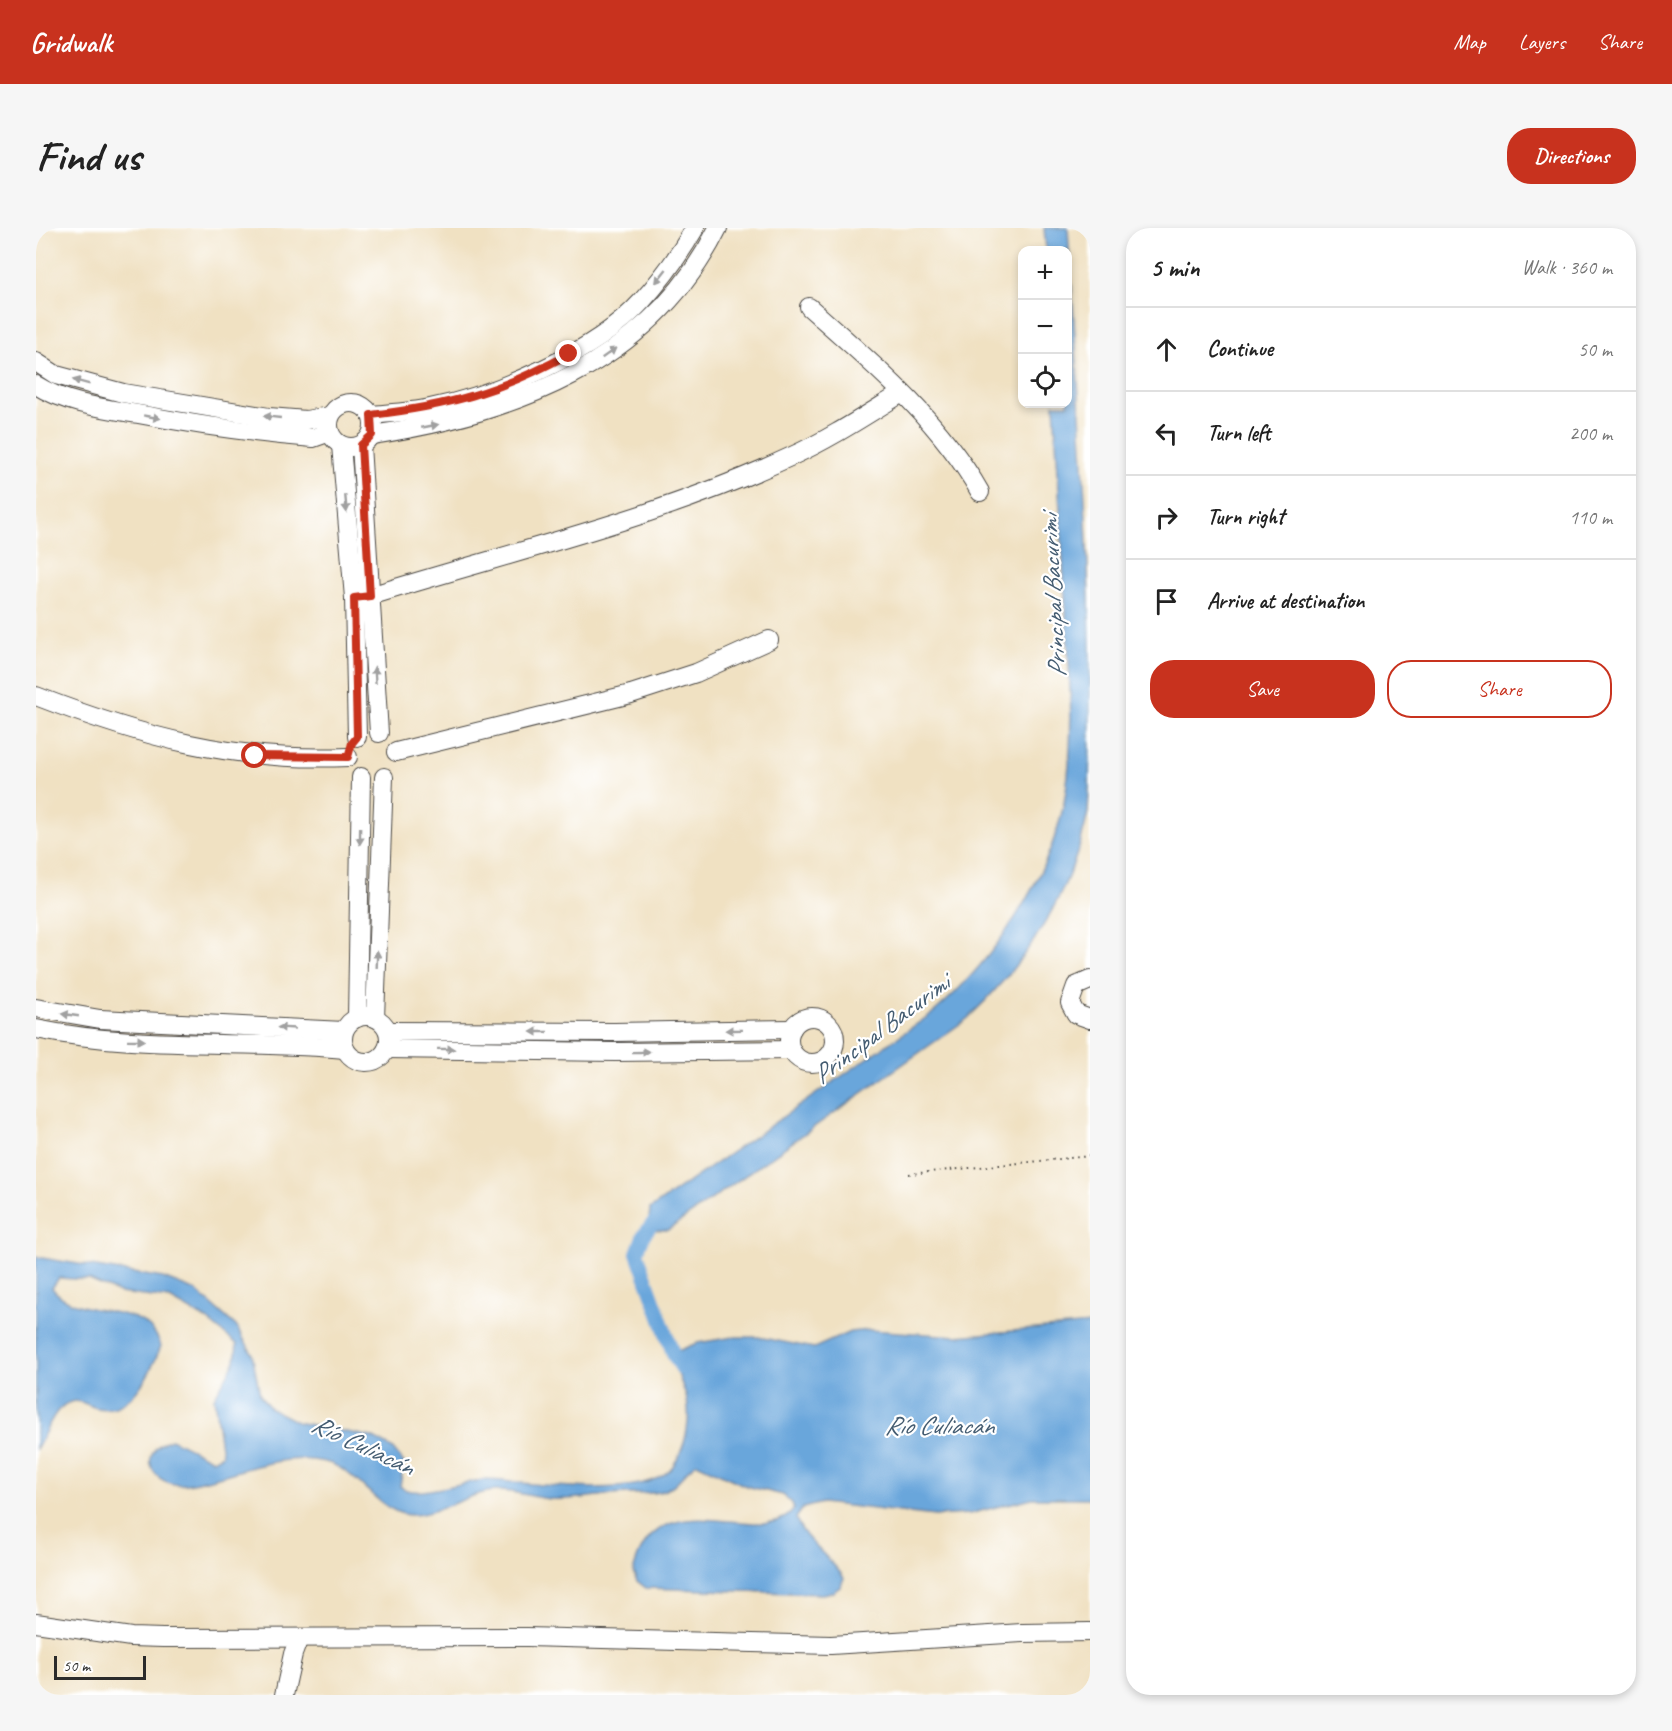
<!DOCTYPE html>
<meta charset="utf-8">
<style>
:root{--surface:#fff;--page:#f6f6f6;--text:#222;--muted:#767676;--line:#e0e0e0;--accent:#c8321e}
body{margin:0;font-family:Caveat,sans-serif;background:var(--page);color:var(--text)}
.controls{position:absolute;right:18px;top:18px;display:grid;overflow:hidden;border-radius:12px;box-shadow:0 3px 9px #0003}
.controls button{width:54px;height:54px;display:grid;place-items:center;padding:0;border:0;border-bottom:2px solid var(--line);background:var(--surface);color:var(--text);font:30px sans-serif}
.scale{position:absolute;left:18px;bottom:15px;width:92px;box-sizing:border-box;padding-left:6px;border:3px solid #2b2b2b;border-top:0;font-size:16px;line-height:21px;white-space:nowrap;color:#2b2b2b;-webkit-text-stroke:4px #fff;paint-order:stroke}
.stop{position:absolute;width:18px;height:18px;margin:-14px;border:4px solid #c8321e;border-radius:50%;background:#fff}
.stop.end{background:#c8321e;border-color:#fff;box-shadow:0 2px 6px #0008}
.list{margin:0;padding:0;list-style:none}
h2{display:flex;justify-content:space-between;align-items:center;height:78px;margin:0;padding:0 24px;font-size:26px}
h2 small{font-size:20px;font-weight:400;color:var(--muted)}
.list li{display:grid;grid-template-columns:39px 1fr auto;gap:18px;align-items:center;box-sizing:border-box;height:84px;padding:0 24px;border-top:2px solid var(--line)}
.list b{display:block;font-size:22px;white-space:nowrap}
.list em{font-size:20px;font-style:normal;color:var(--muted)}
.actions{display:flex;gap:12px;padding:18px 24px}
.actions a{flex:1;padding:14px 0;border:2px solid var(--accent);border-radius:24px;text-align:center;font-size:21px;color:var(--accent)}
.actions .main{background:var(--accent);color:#fff}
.icon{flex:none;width:33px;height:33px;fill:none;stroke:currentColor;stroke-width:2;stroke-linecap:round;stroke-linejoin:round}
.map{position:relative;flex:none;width:1054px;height:1467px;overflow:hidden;border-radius:24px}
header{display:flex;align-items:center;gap:36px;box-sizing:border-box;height:84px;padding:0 30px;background:var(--accent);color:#fff}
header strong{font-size:28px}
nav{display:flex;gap:33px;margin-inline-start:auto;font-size:21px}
.intro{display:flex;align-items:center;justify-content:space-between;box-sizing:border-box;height:144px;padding:0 36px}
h1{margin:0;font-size:42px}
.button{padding:15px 27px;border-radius:24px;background:var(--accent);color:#fff;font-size:21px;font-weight:700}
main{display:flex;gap:36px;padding:0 36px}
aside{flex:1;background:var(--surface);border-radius:24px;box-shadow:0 3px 9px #0003}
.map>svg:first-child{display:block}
</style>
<header>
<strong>Gridwalk</strong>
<nav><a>Map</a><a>Layers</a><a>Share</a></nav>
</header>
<div class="intro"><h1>Find us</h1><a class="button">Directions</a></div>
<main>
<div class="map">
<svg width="1054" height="1467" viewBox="0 0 1054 1467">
<rect width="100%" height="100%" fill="#fff"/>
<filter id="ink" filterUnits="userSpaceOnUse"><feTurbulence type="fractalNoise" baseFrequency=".0167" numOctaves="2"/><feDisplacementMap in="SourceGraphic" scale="12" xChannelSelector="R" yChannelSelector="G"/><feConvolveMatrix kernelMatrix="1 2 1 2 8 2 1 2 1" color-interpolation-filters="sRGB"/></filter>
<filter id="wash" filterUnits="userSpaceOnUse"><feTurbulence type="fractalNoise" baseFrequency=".008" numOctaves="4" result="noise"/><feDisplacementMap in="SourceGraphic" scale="24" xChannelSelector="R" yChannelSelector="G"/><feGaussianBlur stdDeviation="1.35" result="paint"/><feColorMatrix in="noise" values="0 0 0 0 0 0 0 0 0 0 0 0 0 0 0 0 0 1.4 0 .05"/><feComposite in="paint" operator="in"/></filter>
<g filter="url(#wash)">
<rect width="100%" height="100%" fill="#f0e1c2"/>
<g fill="#69a6db" stroke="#4a6883" stroke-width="1.5">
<path d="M1008,0H1032C1041,149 1054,299 1054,448C1054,487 1054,547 1052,584C1036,665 990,735 931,791L632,1002H612L614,981L898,784C957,733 1012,653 1028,575C1039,515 1034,450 1030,389C1026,318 1022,247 1018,176H1032V22H1010Z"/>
<path d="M0,1029L127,1050L160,1063L200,1098L216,1125L224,1167L234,1180L261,1194L336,1209L356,1220L368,1235L364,1258C377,1273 431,1251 452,1252C494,1254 611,1275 637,1238C650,1219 656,1190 650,1168C646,1154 639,1143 638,1128L644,1122L661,1115L698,1109H722L778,1120L814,1104L833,1102L921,1108L1054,1096V1270H996L933,1286L899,1288L786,1275L767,1280L760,1290C767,1312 795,1329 808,1350L804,1359L797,1364L786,1366L610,1360L601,1353L597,1344C620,1245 730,1324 758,1281L756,1275L747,1267L710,1258L661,1235C646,1244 642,1260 623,1264C607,1267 589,1265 573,1267C552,1269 534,1272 514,1271C496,1269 477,1262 460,1263C430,1264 391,1295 364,1285C335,1274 319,1241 289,1234C241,1223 197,1249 151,1256C116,1261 98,1224 135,1211L177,1232L186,1227L178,1170L199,1133L201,1116L171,1092L134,1071L83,1065L53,1052L23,1050L16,1060C43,1095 110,1069 125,1118C115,1144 96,1187 61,1180C52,1178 44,1171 35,1174C17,1178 10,1207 0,1221Z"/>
</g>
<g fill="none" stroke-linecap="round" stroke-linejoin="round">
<path stroke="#69a6db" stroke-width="14" d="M623,988L608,1006L601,1025L638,1128L647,1142"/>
</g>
</g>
<g filter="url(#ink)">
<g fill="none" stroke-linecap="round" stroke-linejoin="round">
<g stroke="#494642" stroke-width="20">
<g id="minor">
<path d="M773,79C836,135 902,190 944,264"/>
<path d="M0,134L20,147L87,165L233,189L270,192L294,188"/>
<path d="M0,157C30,176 67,180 102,186C160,197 218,205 277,210L294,204"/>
<circle cx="315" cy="197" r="22"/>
<path d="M335,187C355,185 375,184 394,180C460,167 560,124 605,74C625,52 644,26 659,0"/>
<path d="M336,207C476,186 615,136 682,0"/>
<path d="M305,217L318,370L321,509"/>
<path d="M325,217L343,505"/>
<path d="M318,370L334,368C475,324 621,291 756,228C794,211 830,187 866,165"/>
<path d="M0,468C106,509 198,534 312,529"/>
<path d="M360,524L595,466L660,445L733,412"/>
<path d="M1054,752L1040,758L1034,775L1040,786L1054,791"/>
<path d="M0,780L64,791L308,803"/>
<circle cx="330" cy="811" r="23"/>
<circle cx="776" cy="812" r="23"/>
<path d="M321,790L325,549"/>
<path d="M339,790L348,549"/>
<path d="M0,801C101,822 207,812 309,821"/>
<path d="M352,803L578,804L756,801"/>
<path d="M351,821L579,824L755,822"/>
<path d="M0,1395L95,1409L127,1410L491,1409L795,1417L986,1405L1054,1404"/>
<path d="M248,1467L257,1426L263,1410"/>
</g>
</g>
<path stroke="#494642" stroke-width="2" stroke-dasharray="1.5 4.5" stroke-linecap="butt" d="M873,946L1054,928"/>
<use href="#minor" stroke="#fff" stroke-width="18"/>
</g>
<defs><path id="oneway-solid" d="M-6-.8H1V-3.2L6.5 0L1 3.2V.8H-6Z" transform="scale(1.5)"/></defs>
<g fill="#a0a0a0">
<use href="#oneway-solid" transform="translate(625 48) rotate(128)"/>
<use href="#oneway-solid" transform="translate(573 125) rotate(-36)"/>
<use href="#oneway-solid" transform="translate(45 154) rotate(-165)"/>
<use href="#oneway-solid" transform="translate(116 189) rotate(10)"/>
<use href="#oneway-solid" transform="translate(236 189) rotate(-174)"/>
<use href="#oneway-solid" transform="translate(394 198) rotate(-11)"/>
<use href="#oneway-solid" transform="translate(310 276) rotate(85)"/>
<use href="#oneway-solid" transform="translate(339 447) rotate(-94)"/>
<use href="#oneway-solid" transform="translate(324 608) rotate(91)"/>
<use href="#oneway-solid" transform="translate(341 731) rotate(-88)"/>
<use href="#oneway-solid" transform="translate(34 787) rotate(-172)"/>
<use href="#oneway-solid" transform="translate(250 800) rotate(-177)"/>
<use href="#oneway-solid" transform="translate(698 802) rotate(179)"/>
<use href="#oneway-solid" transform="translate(503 804) rotate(-180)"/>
<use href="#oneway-solid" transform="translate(100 812) rotate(1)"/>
<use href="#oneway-solid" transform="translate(410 821) rotate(1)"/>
<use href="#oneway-solid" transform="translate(605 824) rotate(-1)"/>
</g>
</g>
<g fill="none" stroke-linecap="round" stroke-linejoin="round" filter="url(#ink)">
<path stroke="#c8321e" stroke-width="8" d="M219,528L312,529L316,515L321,509L318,370L334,368L325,217L336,207L335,187C412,178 464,164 533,126"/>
</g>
<g text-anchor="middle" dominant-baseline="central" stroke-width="4.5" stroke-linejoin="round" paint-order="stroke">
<g font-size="26" font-style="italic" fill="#445c71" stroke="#fff">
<text transform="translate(1017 368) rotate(-93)">Principal Bacurimi</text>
<text transform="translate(845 801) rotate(-37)">Principal Bacurimi</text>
<text x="903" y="1197">Río Culiacán</text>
<text transform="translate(327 1217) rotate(25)">Río Culiacán</text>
</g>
</g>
</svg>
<div class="controls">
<button>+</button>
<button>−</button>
<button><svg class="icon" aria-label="locate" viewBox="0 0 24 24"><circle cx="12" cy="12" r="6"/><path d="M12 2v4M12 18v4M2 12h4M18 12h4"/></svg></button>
</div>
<div class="scale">50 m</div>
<div class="stop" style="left:219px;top:528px"></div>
<div class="stop end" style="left:533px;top:126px"></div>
</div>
<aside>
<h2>5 min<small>Walk · 360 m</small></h2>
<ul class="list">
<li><svg class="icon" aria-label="ahead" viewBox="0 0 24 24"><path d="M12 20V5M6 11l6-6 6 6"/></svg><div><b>Continue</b></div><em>50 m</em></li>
<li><svg class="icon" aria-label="left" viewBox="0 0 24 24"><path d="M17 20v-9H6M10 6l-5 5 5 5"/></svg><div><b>Turn left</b></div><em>200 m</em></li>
<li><svg class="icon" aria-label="right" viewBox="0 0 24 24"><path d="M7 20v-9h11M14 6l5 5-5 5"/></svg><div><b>Turn right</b></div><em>110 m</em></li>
<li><svg class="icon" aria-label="arrive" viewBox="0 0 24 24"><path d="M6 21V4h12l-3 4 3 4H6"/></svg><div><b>Arrive at destination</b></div></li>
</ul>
<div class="actions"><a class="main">Save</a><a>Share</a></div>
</aside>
</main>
